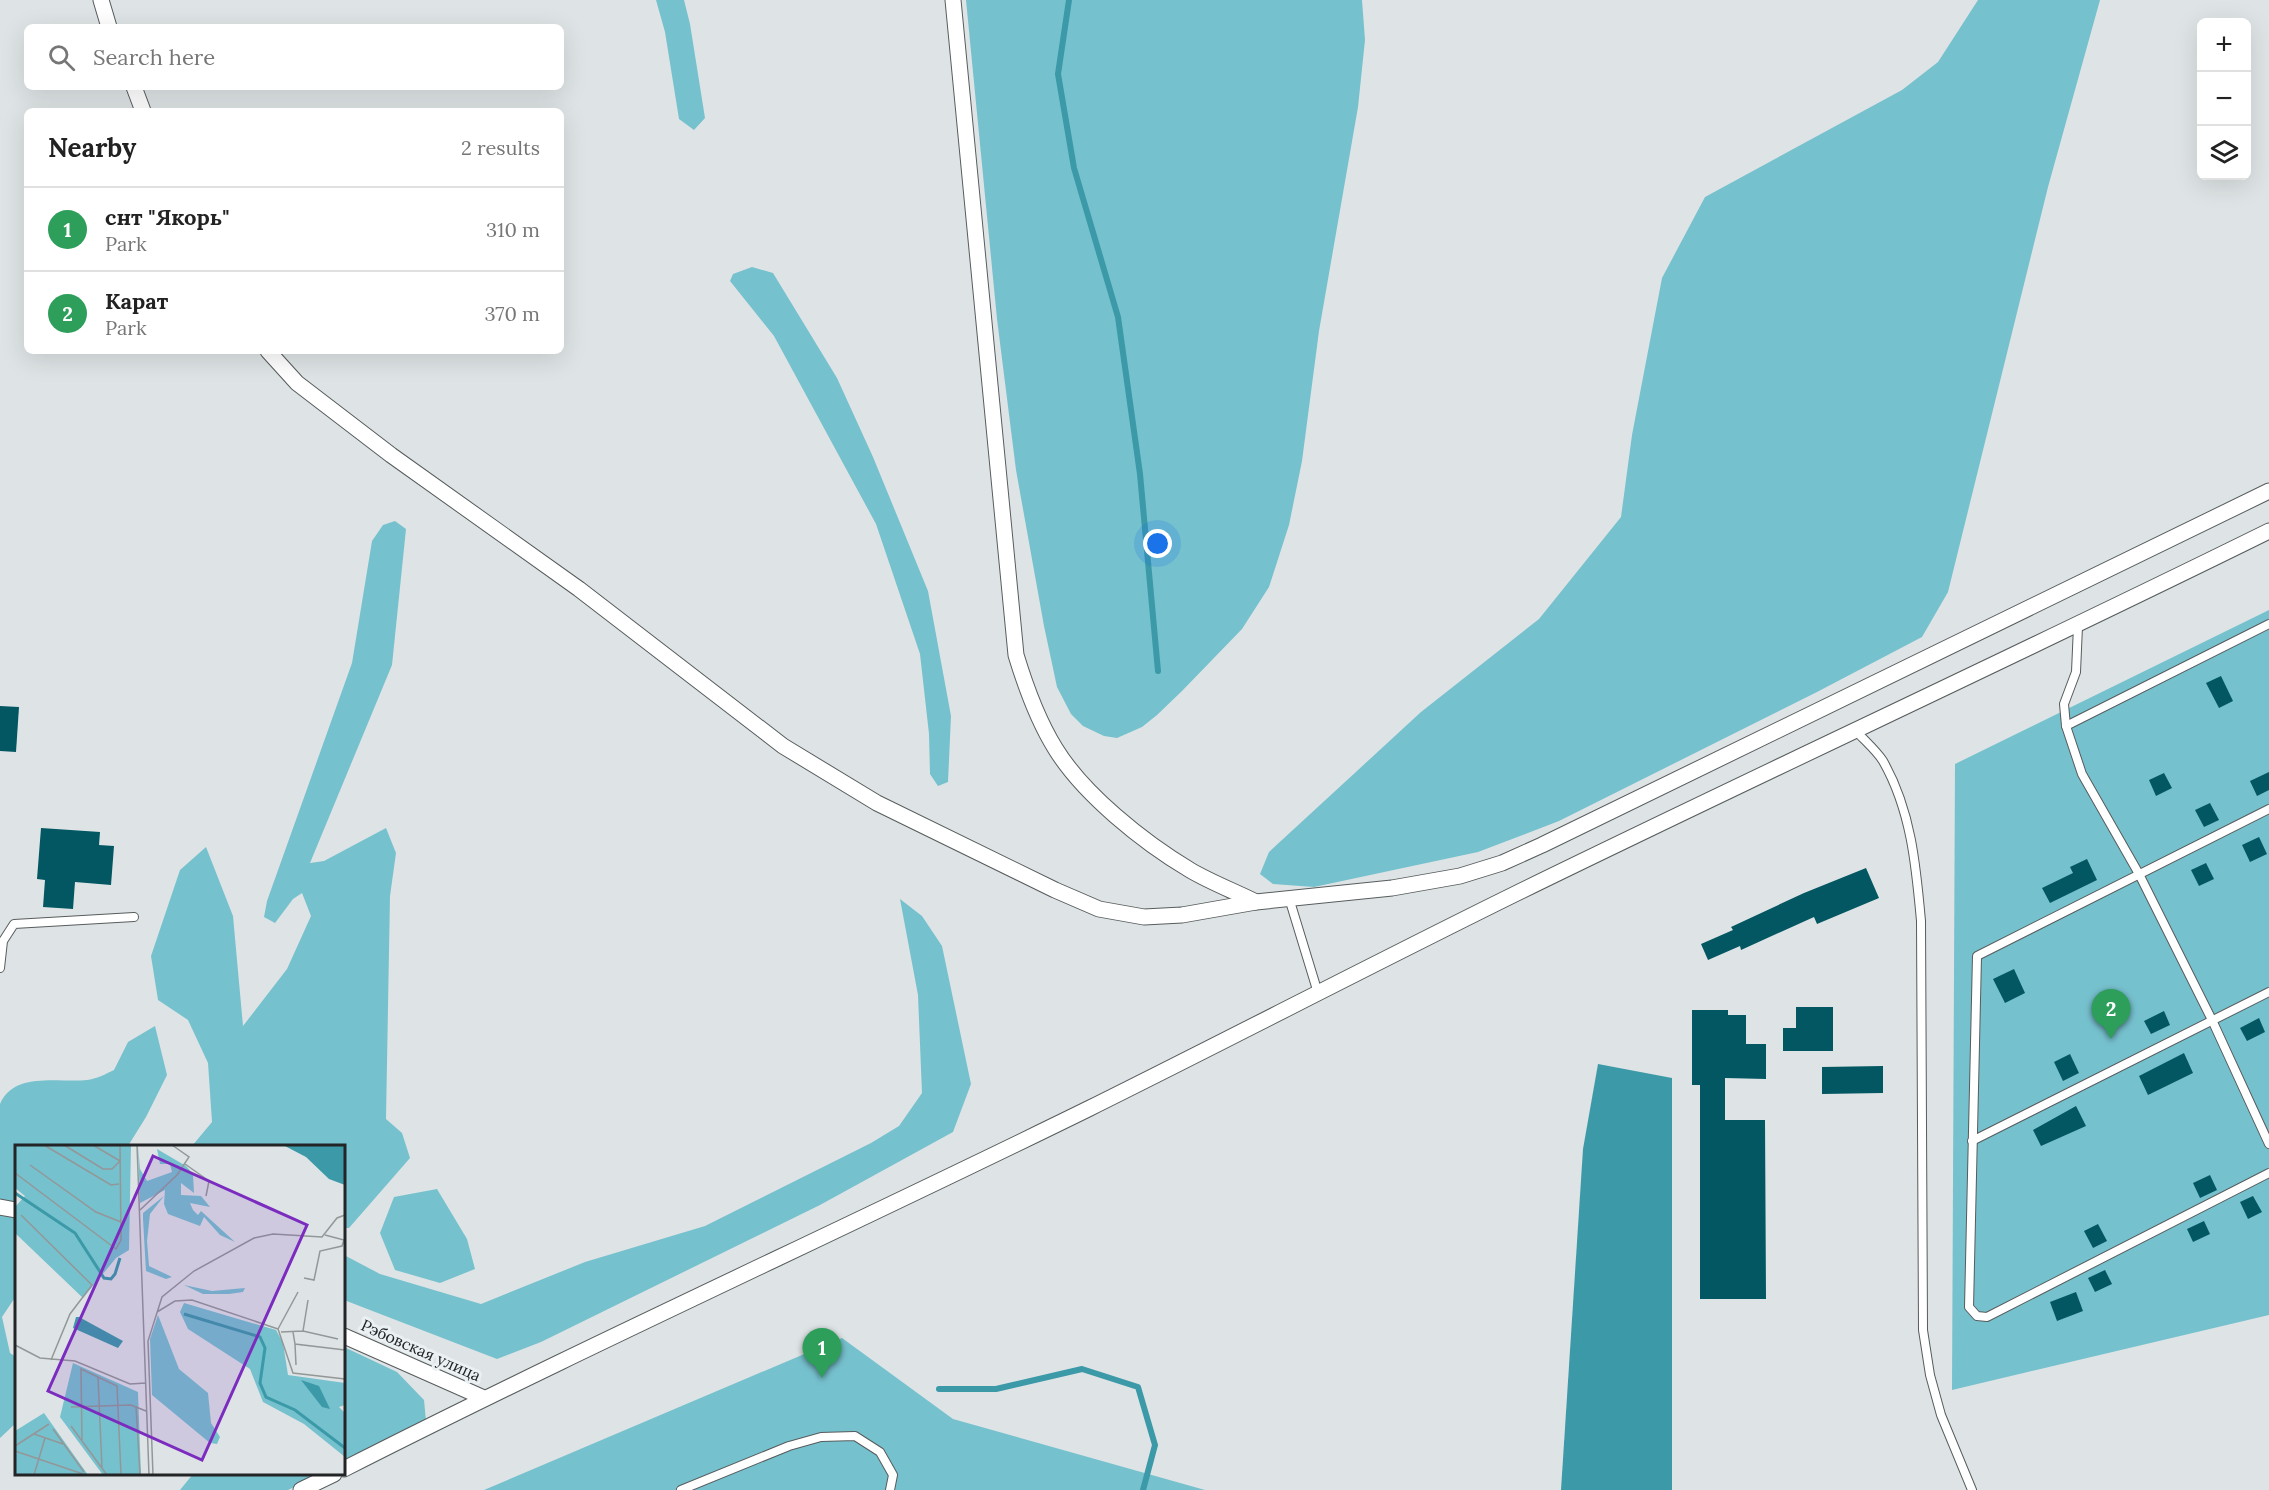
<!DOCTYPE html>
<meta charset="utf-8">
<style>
:root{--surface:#fff;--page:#f6f6f6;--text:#222;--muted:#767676;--line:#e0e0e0;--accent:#97591e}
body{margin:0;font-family:Lora,serif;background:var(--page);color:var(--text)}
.controls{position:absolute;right:18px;top:18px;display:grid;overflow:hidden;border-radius:9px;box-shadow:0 6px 24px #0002}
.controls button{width:54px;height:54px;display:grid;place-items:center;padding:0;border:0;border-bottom:2px solid var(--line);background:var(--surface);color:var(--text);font:30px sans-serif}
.you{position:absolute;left:1158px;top:544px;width:21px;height:21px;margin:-15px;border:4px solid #fff;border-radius:50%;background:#1a73e8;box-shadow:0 0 0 9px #1a73e833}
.badge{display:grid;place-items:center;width:39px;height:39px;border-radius:50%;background:var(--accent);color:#fff;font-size:20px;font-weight:700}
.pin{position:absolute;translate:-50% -50px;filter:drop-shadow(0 2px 3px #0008)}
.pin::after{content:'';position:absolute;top:32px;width:21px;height:18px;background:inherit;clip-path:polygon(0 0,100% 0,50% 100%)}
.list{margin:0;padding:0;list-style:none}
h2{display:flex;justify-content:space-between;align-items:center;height:78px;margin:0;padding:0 24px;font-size:26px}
h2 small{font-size:20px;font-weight:400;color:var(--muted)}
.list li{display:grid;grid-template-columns:39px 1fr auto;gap:18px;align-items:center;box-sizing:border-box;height:84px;padding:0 24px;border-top:2px solid var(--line)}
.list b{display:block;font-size:22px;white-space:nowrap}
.list p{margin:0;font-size:20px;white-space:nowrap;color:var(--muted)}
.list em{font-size:20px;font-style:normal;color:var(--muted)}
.icon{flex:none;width:33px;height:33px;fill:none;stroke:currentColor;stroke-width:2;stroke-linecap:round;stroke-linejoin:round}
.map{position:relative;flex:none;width:2269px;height:1490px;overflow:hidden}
.search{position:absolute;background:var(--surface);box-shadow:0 6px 24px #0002;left:24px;top:24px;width:540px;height:66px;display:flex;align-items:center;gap:15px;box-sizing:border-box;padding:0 21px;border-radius:9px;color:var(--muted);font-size:22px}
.panel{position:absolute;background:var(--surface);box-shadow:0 6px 24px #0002;left:24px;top:108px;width:540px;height:246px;border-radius:9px}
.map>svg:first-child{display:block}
</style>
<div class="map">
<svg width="2269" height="1490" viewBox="0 0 2269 1490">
<rect width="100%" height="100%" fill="#dee4e5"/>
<g fill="#76c1ce">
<path d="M656,0H684L690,24L705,118L694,130L679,119L665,32Z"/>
<path d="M966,0H1362L1365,40L1358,107L1319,331L1302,461L1289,525L1269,587L1242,629L1182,691L1157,715L1142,727L1117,738L1104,736L1083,726L1071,714L1057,687L1044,626L1016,470L997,319Z"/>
<path d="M1978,0H2100L2048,187L1948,592L1922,637L1817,692L1559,821L1478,852L1314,887L1273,884L1260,874L1269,852L1421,712L1539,619L1621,517L1632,435L1662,278L1705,197L1902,90L1938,62Z"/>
<path d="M752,267L773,273L837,378L873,457L928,591L951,716L948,782L938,786L930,774L929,734L920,654L876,524L774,336L730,281L733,274Z"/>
<path d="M395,521L406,529L392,665L310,863L324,861L386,828L396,853L390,896L386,1119L402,1133L410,1158L349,1228H344V1146H192L212,1122L208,1063L188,1020L158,1000L151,956L180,870L206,847L233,916L243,1026L287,969L311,916L302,893L293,899L275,923L264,917L267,901L352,663L372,541L383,525Z"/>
<path d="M2269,610V1315L1952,1390L1955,764Z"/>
<path d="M900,899L922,916L942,946L971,1084L953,1132L820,1205L541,1342L497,1359L344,1300V1255L380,1274L481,1304L585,1262L705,1226L871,1143L899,1126L922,1093L918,995Z"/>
<path d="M155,1026L167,1075L146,1117L128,1146H16V1296L2,1317L10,1353L16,1357V1423L0,1438V1104C14,1071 59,1083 87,1080C96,1079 106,1074 114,1070L128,1042Z"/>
<path d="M437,1189L467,1239L475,1269L440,1283L395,1270L380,1233L394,1197Z"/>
<path d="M842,1338L953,1419L1205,1490H484Z"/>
<path d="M344,1347L397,1372L424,1400L426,1421L344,1462Z"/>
<path d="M193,1474H321L288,1490H180Z"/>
</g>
<path fill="#3b99a8" d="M1598,1064L1672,1078V1490H1561L1583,1149Z"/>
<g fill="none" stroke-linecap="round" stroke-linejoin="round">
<g stroke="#3b99a8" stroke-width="6">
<path d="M1069,0L1058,74L1074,168L1118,317L1140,474L1158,671"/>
<path d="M939,1389H996L1082,1369L1138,1387L1155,1445L1143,1490"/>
</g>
</g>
<g fill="#025762">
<path d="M2221,676L2233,701L2219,708L2206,683Z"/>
<path d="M0,706L19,707L16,752L0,751Z"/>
<path d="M2269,772V790L2257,796L2250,781Z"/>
<path d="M2164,773L2172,788L2156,796L2149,780Z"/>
<path d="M2210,803L2219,820L2204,827L2195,810Z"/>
<path d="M41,828L100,832L99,845L114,846L111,885L75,882L73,909L43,907L45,880L37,879Z"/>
<path d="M2259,837L2267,854L2250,862L2242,845Z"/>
<path d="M2087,859L2097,880L2050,903L2042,888L2073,873L2070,867Z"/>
<path d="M2206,863L2214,879L2199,886L2191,870Z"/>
<path d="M1866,868L1879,898L1817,924L1814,917L1741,950L1740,946L1708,960L1701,944L1733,930L1731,927L1804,893Z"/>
<path d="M2014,969L2025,993L2005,1003L1993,979Z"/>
<path d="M1796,1007H1833V1051H1783V1028H1796Z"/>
<path d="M1692,1010H1728V1015H1746V1044H1766V1079L1725,1078V1120H1765L1766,1299H1700V1085H1692Z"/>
<path d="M2164,1011L2170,1025L2151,1034L2144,1021Z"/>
<path d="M2259,1018L2265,1032L2247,1041L2240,1028Z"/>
<path d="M2184,1053L2193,1073L2148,1095L2139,1076Z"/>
<path d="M2070,1054L2079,1073L2063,1081L2054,1062Z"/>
<path d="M1883,1066V1093L1822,1094V1067Z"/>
<path d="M2076,1106L2086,1126L2041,1146L2033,1130Z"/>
<path d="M2210,1175L2217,1190L2200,1198L2193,1183Z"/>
<path d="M2253,1196L2262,1212L2248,1219L2240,1202Z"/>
<path d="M2204,1221L2210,1234L2193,1242L2187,1229Z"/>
<path d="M2098,1224L2107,1241L2093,1248L2084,1231Z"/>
<path d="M2105,1270L2112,1284L2095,1292L2088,1278Z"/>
<path d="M2076,1292L2083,1311L2057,1321L2050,1302Z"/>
</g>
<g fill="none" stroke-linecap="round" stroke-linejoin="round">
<g stroke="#575c5d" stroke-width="10">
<g id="service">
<path d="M2078,626L2076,672L2064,704L2066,726L2082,774L2139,874L2212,1020L2269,1144"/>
<path d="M2066,726L2269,624"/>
<path d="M1855,730C1864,740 1876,750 1883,761C1911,810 1916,865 1921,921L1923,1330L1930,1375L1941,1415L1972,1490"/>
<path d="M2269,809L1977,956L1969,1307L1977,1316L1987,1317L2269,1173"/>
<path d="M1289,898L1318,993"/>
<path d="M0,968L3,941L14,924L134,917"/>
<path d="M1972,1141L2269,992"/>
<path d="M681,1490L789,1446L821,1437L855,1436L880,1452L893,1475L890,1490"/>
</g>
</g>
<g stroke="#575c5d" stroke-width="17">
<g id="minor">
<path d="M101,0L109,27"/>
<path d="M953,0L1016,655C1026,688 1037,719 1055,748C1083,794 1143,842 1190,870C1210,882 1234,891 1256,902"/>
<path d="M134,87L143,111"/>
<path d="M268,351L297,383L391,455L579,589L783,746L877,803L1055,890L1099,909L1144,917L1182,915L1256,902L1392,888L1460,876L1502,863L1542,845L2269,491"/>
<path d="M0,1207L16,1210"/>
<path d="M344,1336L484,1398"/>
<path d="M344,1469C590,1344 842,1230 1090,1108C1231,1038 1371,965 1513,895C1764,772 2018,655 2269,531"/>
<path d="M301,1490L334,1474"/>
</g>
</g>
<use href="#service" stroke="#fff" stroke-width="8"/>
<use href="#minor" stroke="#fff" stroke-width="15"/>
</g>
<g text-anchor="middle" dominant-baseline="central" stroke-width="6" stroke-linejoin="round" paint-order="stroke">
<g font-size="16" fill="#222425" stroke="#ebf1f2">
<text transform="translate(421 1350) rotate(24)">Рэбовская улица</text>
</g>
</g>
<g transform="translate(15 1145)">
<rect width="330" height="330" fill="#dee4e5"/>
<path d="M0,0H116L114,105L101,113L68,153L0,88V62L10,51L0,43ZM123,0L125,24L132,36L157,27L155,19H145L142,4L171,21L178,29L179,48L166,38V50L186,51L195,62L175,58L178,65L183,70L186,66L220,97L205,90L189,72L185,81L153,69L149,59L150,45L125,58ZM149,51L135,69L132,96L134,121L157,132L151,134L131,126L128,74V68ZM169,140L197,146L230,143L228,147L214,149H188ZM169,158L261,185L268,198L273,230L330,238V260L324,262L330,268V312L289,279L248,257L235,224L173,184L165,167ZM143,170L164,224L193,248L196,278L205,292L202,299L195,298L137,250L135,194ZM58,218L123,247L126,330H88L45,272ZM29,268L73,330H0V286Z" fill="#76c1ce"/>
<path d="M268,0H330V40L314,34L291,12ZM61,172H64L108,196L103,203L58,183ZM286,235L304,241L315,264L307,262Z" fill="#3b99a8"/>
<path fill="none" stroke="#3b99a8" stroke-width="3" d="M0,48L60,88L89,133L96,134L100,129L105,113M169,169L245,192L250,203L245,238L251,252L280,265L330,303"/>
<path fill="none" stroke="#939798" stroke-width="1.5" d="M29,0L96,40L104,39M49,0L88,24H97L105,16L78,0M122,0L134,330M170,19L194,36L191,51M15,20L81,67L106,77M0,28L101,104L106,95L105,0M125,65L162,30L174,12L157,0M6,70L77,140L55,169L36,215M289,133L299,135L305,106L327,101L329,95L310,90M142,167L160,156L177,155L263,184M263,184L278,228L330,234M263,184L283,147M288,186L293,155M266,187L288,186L323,194M278,187L280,199L330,205M280,199L281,220M0,200L25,213L60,216L115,239L131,238M83,232L87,323M121,261L125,330M56,262L116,260L131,266M56,281L92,330M38,284L69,327M19,289L48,299M67,295L66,224L102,241L106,330M0,301L34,279M0,306L71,330M19,330L30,293M138,330L133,196L147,152L179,126L239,93L258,89L307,92L322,73L330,70"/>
<path fill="#7b2cbf" fill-opacity="0.15" stroke="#7b2cbf" stroke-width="3" d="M138,11L292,80L187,315L33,246Z"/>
<rect width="330" height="330" fill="none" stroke="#222425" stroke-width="3"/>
</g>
</svg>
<div class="controls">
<button>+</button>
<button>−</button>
<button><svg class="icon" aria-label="layers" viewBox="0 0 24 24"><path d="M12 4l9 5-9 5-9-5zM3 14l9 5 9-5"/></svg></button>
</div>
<div class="you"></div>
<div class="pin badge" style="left:822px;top:1378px;background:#2e9e5b">1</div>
<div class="pin badge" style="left:2111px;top:1039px;background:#2e9e5b">2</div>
<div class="search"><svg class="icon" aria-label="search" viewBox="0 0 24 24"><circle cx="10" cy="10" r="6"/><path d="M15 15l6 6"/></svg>Search here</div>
<section class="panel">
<h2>Nearby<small>2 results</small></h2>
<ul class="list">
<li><span class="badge" style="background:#2e9e5b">1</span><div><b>снт &quot;Якорь&quot;</b><p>Park</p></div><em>310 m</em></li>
<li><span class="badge" style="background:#2e9e5b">2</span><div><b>Карат</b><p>Park</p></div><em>370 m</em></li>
</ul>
</section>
</div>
